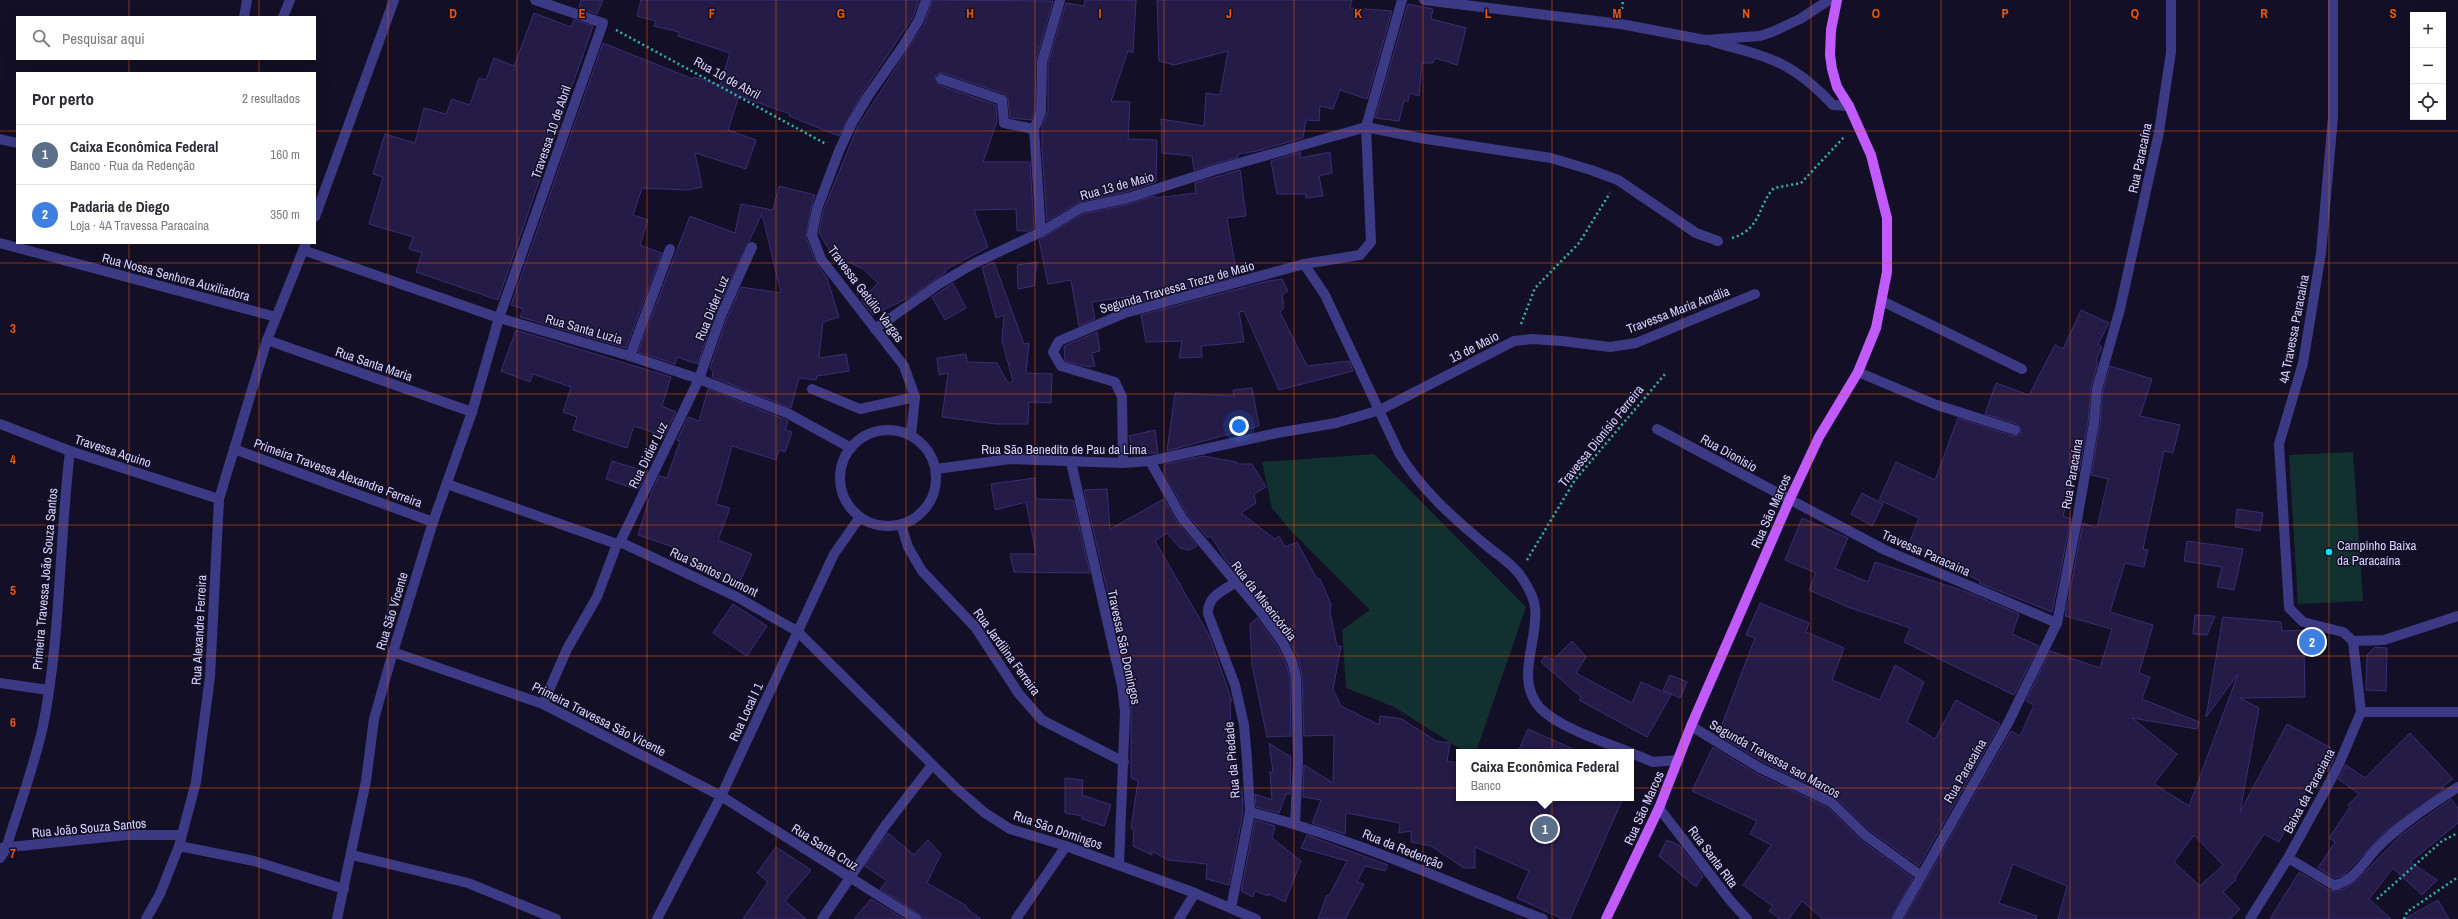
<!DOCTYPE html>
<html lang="pt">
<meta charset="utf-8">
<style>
:root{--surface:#fff;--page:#f2f2f3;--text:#2b2b33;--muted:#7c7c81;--line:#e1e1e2;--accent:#187f8f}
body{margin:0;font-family:"Archivo Narrow",sans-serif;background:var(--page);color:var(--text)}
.controls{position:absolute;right:12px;top:12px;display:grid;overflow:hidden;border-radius:0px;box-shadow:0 4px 16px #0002}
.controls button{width:36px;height:36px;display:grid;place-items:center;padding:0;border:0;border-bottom:1px solid var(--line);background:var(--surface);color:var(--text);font:20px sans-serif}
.you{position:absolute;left:1239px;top:426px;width:14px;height:14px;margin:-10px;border:3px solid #fff;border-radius:50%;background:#1a73e8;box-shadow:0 0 0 6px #1a73e833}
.badge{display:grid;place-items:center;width:26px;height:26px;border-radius:50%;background:var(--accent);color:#fff;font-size:13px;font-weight:700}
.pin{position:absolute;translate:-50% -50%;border:2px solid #fff;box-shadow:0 1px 4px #0006}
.popup{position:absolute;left:1456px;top:749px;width:178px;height:52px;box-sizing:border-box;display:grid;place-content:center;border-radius:0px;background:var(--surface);filter:drop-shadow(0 1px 3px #0005);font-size:13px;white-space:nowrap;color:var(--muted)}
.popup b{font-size:15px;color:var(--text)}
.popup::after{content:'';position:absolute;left:50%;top:100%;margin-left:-8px;border:8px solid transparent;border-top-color:var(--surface)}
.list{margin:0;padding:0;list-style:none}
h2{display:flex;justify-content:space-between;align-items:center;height:52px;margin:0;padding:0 16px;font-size:17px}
h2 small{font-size:13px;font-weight:400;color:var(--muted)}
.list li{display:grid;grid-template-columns:26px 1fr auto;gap:12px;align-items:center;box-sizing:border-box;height:60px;padding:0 16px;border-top:1px solid var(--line)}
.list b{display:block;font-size:15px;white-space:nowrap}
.list p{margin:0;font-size:13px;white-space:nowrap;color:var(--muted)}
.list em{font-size:13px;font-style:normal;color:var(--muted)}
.icon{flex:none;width:22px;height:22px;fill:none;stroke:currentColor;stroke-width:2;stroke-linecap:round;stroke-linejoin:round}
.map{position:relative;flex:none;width:2458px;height:919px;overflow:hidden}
.search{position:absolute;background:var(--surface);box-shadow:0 4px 16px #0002;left:16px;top:16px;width:300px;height:44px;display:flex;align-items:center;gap:10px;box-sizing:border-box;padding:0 14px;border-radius:0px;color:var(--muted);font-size:15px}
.panel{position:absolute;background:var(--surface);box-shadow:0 4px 16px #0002;left:16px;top:72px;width:300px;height:172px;border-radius:0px}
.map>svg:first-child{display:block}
</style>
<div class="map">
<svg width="2458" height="919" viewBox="0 0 2458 919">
<rect width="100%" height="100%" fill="#130f26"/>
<g fill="#12302f">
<path d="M2353,452L2363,601L2298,604L2289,455Z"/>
<path d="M1374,454L1526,607L1476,752H1465L1394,707L1346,688L1342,630L1370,610L1291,531L1272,508L1262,462Z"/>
</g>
<g fill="#241b47" stroke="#3b2d73" fill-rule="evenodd">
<path d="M581,0H603L597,14L579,8Z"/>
<path d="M641,0H919L913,17L863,92L839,136L789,116L790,114L739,96L728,130L756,140L746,169L695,153L702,187L688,190L642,188L633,215L648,220L640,245L662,253L626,348L520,317L523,309L511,305L603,43L693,79L694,77L720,85L730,53L678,36L679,32L654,26L656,21L637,16Z"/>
<path d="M932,0L1053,1L1036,60L1035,111L1031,120L1010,118L1008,99L1004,94L943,73L937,74L935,77L939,85L996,105L997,121L983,162H1030L1034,228L1028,231H1017L1016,209L974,210L988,247L945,270L946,272L910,297L873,315L861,300L878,283L863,269L849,262L842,270L819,233L823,211L858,126L925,23Z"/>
<path d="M1085,0H1136L1133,53L1128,51L1111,101L1130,102L1128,139L1157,140L1156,182L1126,192L1079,202L1047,221L1042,149V126L1048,112V63L1066,3L1084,6Z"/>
<path d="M1157,0H1352L1350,8L1392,11L1367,99L1340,90L1333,109L1320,106L1319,121L1306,120L1303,138L1257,151L1238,154V157L1194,170L1192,156L1162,153L1161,119L1204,126L1206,93L1220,95L1228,51L1174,65L1159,61Z"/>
<path d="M1408,4L1433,9L1431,19L1466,28L1457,65L1435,58L1433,63H1422L1419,96L1410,93L1408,101H1404L1399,121L1375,118Z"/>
<path d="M534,13L571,27L574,20L593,26L498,300L416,272L422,253L409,249L413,237L369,224L383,177L373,174L385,134L415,143L424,108L446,114L452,99L470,105L479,78L486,80L494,58L514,66Z"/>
<path d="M1301,152L1300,158L1330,152L1332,173L1319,176L1323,196L1306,198V194H1277L1271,161Z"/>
<path d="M1240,170L1246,216L1227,218L1237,276L1139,302L1138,295L1092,302L1095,319L1079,326L1071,280L1048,284L1039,240L1083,214L1129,204L1155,196V198L1196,193L1195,183Z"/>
<path d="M779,186L815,195L811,208L806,237L815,261L827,278L839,317L823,322L819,358L846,354L849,371L817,376L816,380L799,378L791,408L712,377L713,372L710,368L727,318L741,287L781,293L762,214L715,313L698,364L677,357L675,364L638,352L690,216L735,233L741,204L773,210Z"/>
<path d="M994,262L1024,344L1029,343L1026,373L1052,374L1051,403L1029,402L1028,424H996L942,417L948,373L939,375L937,358L966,354L967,362L997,363L1008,383L1013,381L1002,341L1004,315L996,318L982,267Z"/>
<path d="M1037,262L1034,286L1018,289L1017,265Z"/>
<path d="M1282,279L1288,291L1282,295L1284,307L1280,312L1307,366L1349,361L1353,371L1279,390L1244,311L1239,312L1244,342L1201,346L1202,357L1179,358L1182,341L1146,342L1141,315L1268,281Z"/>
<path d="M953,283L966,308L945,320L932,297Z"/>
<path d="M2081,310L2109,323L2098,344L2102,347L2096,361L2098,362L2091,388L2088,422L2079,472H2076L2063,516L2071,519L2052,612L1979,583L1980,581L1909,544L1919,518L1879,500L1896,462L1935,480L1958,418L2013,436L2020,435L2021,429L2017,424L1985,414L1996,383L2029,395L2055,345L2063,349Z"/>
<path d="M516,330L671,377L662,406L676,412L664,436L634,426L627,448L573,430L577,417L563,412L571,387L533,374L530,382L501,371Z"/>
<path d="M1097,332L1100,351L1092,353L1095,366L1088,367L1065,361L1064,346Z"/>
<path d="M2110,366L2152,379L2140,416L2180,425L2173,453L2164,451L2143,549L2148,550L2144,567L2125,563L2110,612L2153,625L2139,673L2150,677L2142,699L2199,722L2197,729L2132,718L2177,754L2154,784L2189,806L2238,674L2206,717L2223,617L2281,622L2282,631L2306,630L2321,633L2322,650H2304L2305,697L2240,698L2259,708L2240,812L2287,724L2331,748L2329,752L2335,757L2328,771L2321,766L2316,775L2314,774L2279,842L2264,834L2235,878L2236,880L2223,892L2240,909L2230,919H2058L2067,886L2013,864L1999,903L2037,916L2036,919H1904L2011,731L2020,736L2034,705L2026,701L2050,651L2100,668L2112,629L2065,616L2083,523L2097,528L2108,479L2091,475L2100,424L2103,390ZM2194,835L2223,865L2200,886L2174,862Z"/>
<path d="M1252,388L1259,426L1167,451L1175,393L1234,396L1233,390Z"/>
<path d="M708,389L784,419L788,421L785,430L792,432L785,452L779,450L776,460L732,446L716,504L730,508L718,540L752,554L738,586L704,571L705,569L673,557L676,548L638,535L650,496L659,476L667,478L680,441L677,440L688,417L699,421Z"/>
<path d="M1155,430L1158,453H1133L1129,436Z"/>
<path d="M1204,456L1236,462L1238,464H1252L1266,487L1254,494L1256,503L1241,513L1275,539L1279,536L1285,547L1297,542L1317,579H1320L1331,604L1330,612L1337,646H1341L1333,689L1341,706L1379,725L1380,716L1402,719L1436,741L1450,743L1447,761L1459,763V798H1623L1570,919H1563L1517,898L1529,871L1475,847V868H1464L1431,846L1411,842V831L1399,833L1400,823L1346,813L1345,834L1312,823L1321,800L1303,797L1304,765L1333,783L1334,735L1304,736L1302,676L1298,658L1289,640L1267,609L1269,608L1263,604L1225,559L1211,536L1208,538L1187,514L1165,475V464Z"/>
<path d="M612,461L647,472L638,490L606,479Z"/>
<path d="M1035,478L1036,499L1073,500L1090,573L1014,572L1010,554H1036L1026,502L995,510L991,484Z"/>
<path d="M1107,489L1110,529L1164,499L1177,522L1197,546L1190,550L1180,548L1167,533L1155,541L1209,635L1232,701H1230L1231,739H1234V758H1236L1235,787L1242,790L1243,812L1229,885L1206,879L1207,864L1168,860L1152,851V855L1133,846L1134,830L1131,828L1138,781L1131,778V711L1124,667L1123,636L1117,633L1084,490Z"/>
<path d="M1862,493L1883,504L1872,526L1851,514Z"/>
<path d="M2237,509L2263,513L2260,531L2235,527Z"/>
<path d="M1802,518L1848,538L1835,568L1868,582L1875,562L1967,592L2019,614L2012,634L2039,646L2014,695L1904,642L1910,628L1848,607L1809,590L1816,573L1785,560Z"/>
<path d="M2187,541L2243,549L2234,590L2217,587L2222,567L2184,561Z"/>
<path d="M1760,603L1809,623L1806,632L1844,648L1832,680L1880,700L1895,665L1924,682L1907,722L1935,739L1956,700L2000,724L1919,866L1870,831L1834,796L1763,762L1718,735L1755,638L1746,635Z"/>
<path d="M733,604L767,626L747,656L713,633Z"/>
<path d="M2195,615L2215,616L2207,635L2193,634Z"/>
<path d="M1257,618L1277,646L1286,663L1290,678L1291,736L1267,737L1252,665L1250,624Z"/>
<path d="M1572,641L1586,657L1576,673L1632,703L1641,682L1671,695L1647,737L1579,700L1581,697L1541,662L1545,656L1553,660Z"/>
<path d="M2375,647L2387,648L2386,691L2366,690L2367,655Z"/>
<path d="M1670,675L1687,682L1680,698L1663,690Z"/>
<path d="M1528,729L1580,752H1518Z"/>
<path d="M2410,733L2453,779L2442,787L2444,789L2384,833L2344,875L2335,878L2318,868L2335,842L2329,838L2350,807L2348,805L2359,794L2338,779L2346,765L2365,778Z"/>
<path d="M1269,743L1291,757L1290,794H1286L1279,813L1256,807L1255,794L1272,800L1270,772H1273Z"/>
<path d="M1713,747L1757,774L1827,807L1862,841L1913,878L1891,919H1823L1802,901L1789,919H1780L1769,911L1773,906L1743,885L1771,845L1750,834L1757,821L1692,791Z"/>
<path d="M1065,778L1083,780L1082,795L1111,805L1104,826L1082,819V816L1065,813Z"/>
<path d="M2451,799L2458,808V823L2410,862L2437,880L2422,895L2393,868L2369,899L2391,919H2270L2299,872L2331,891L2344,889L2357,880L2401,835Z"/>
<path d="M1255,820L1275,826L1272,838L1301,861L1285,902L1269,894L1268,896L1255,891L1253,897L1241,891Z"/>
<path d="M888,833L914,855L928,840L941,854L927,883L967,906L966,908L981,919H922L919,914L880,889L887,881L865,866Z"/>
<path d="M1307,835L1388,865L1385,871L1365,866L1357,882L1364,884L1345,919H1318L1327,895L1329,896L1347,861L1301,848Z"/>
<path d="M1667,840L1679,845L1703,876L1696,887L1659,856Z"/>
<path d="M776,847L811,870L785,901L806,919H743L768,882L757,873Z"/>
<path d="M871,899L904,919H854Z"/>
<path d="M2438,900L2449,919H2404Z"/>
</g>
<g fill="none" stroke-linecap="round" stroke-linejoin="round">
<g stroke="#2fb8b0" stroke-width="2.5" stroke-dasharray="2 3" stroke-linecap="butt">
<path d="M1622,9L1623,0"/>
<path d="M616,30L826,144"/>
<path d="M1732,238C1762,229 1757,206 1774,188L1801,183L1845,136"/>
<path d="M1521,324L1535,288L1579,243L1610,193"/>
<path d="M1527,560L1575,480L1665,374"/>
<path d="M2377,899L2442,841L2458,833"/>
<path d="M2404,919L2407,912L2458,877"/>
</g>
<g stroke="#3d3a85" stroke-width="10">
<path d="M1402,0L1366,127L1371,242L1360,255L1304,264L1325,295L1399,453C1420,488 1450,515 1481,541C1493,552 1511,562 1520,575C1527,585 1534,596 1535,608C1539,640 1514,679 1540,708C1558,727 1604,742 1629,752"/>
<path d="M1424,0L1621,24L1705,40L1760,36L1772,32L1800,19L1829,0"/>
<path d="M2333,0V117L2321,253L2303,363L2279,444L2289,608L2303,622L2343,632L2353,641"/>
<path d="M244,17L247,0"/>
<path d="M283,17L290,0"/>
<path d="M1713,42C1769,57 1792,61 1833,105L1849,106"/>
<path d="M941,79L1002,100L1004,123L1034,129"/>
<path d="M0,139L17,143"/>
<path d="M315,217L394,0"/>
<path d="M1041,232L1034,129L1041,112L1042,62L1060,0"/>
<path d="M0,243L276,317"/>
<path d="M303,250L499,318L630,356L699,379L787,413L851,448"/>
<path d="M1882,301L2022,369"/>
<path d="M875,329L939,284L973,264L1041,232L1081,208L1128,198L1215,170L1366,127L1420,138L1551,158L1591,170L1618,180L1696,233L1718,241"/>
<path d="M267,340L472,412"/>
<path d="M630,356L670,249"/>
<path d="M1858,372L1934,404L2015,430"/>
<path d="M812,389L860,409L915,397"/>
<path d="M0,424L70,451L219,499"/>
<path d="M1657,429L1885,550L2057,623"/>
<circle cx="888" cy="478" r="48"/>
<path d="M911,435L915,397L904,366L821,259L812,235L817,209L839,151L852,123L868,96L903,46L919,20L926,0"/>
<path d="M234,449L433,522"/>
<path d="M1150,461L1182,518L1260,611L1283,643L1292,661L1296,677L1298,761L1295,824"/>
<path d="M1071,462L1122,686L1125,712L1119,865"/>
<path d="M1123,463L1122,397L1115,382L1061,366L1053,352L1059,341L1125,313L1304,264"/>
<path d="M936,469L1010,459L1123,463L1150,461L1277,433L1336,423L1380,410L1514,341L1532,339L1562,341L1610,347L1636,343L1755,294"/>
<path d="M447,484L617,544"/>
<path d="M901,524L908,547L922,571L975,627L1019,694L1042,720L1124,762"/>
<path d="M620,542L699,379L721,316L752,247"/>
<path d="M617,544L620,542L737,597L797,631L956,788L985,813L1010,829L1066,846L1195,893L1256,919"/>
<path d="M2353,641L2384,640L2458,616"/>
<path d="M393,652L543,704L721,796L916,919"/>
<path d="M0,683L48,690"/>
<path d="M543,704L567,649L597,597L617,544"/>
<path d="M2361,712H2458"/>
<path d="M1691,726L1760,768L1831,802L1866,836L1920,875"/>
<path d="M1631,753L1653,762L1679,760"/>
<path d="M1659,808L1729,899L1747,919"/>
<path d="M1250,812C1353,838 1445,881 1543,919"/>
<path d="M179,846L254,861L344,889"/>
<path d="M0,848L127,835H181"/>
<path d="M352,855L468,883L556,919"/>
<path d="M0,858L6,849C18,808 34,768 43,726C61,635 59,542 70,451"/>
<path d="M2288,858L2334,885C2353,883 2365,860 2379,846C2402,823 2431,805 2458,787"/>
<path d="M1231,908L1250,812L1247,760L1244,725L1235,685L1208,614C1207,597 1222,591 1235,583"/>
<path d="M146,919L160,894L179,846L196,782L210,677L219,499L267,340L306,243"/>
<path d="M337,919L366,781L374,719L393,652L433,522L472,412L499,318L603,23L535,0"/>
<path d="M657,919L721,796L834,554L860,517"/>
<path d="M822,919L885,826L932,765"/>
<path d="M1016,919L1066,846"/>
<path d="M1179,919L1195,893"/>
<path d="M1897,919L2008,723L2057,623L2077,520L2094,423L2097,389L2120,309L2159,132L2171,52V0"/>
<path d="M2250,919L2288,858L2326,789L2339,764L2361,712L2353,641"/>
</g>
<path stroke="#c25bff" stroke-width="10" d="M1606,919L1659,808L1691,726L1789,501L1819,437L1858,372L1876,328L1887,272V218L1871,155L1849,106L1837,87L1832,69L1830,55L1831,30L1837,0"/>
</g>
<path fill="none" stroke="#e8590c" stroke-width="1" stroke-opacity="0.55" d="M129,0V17M259,0V17M388,0V919M517,0V919M647,0V919M776,0V919M906,0V919M1035,0V919M1164,0V919M1294,0V919M1423,0V919M1552,0V919M1682,0V919M1811,0V919M1941,0V919M2070,0V919M2199,0V919M2329,0V919M129,59V73M259,59V73M0,131H17M315,131H2458M129,243V919M259,243V919M0,263H2458M0,394H2458M0,525H2458M0,656H2458M0,788H2458"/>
<circle fill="#00e5ff" stroke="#130f26" stroke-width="1.5" cx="2329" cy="552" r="4"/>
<g text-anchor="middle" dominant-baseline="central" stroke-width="3" stroke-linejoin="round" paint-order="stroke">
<g font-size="13" fill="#d9d4ff" stroke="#130f26">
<text transform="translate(727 78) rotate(29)">Rua 10 de Abril</text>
<text transform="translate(551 132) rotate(-71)">Travessa 10 de Abril</text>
<text transform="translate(2140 158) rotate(-78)">Rua Paracaína</text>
<text transform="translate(1117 186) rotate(-15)">Rua 13 de Maio</text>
<text transform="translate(176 277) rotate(15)">Rua Nossa Senhora Auxiliadora</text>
<text transform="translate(1177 287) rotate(-16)">Segunda Travessa Treze de Maio</text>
<text transform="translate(866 294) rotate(53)">Travessa Getúlio Vargas</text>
<text transform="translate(712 308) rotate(-68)">Rua Dider Luz</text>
<text transform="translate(1678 310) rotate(-21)">Travessa Maria Amália</text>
<text transform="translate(584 329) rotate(16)">Rua Santa Luzia</text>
<text transform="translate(2294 329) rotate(-79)">4A Travessa Paracaina</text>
<text transform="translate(1474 347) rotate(-27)">13 de Maio</text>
<text transform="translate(374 364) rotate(19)">Rua Santa Maria</text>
<text transform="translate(1601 436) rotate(-51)">Travessa Dionísio Ferreira</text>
<text x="1064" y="449">Rua São Benedito de Pau da Lima</text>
<text transform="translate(113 451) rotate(18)">Travessa Aquino</text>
<text transform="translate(1729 453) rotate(29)">Rua Dionisio</text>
<text transform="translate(648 455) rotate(-64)">Rua Didier Luz</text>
<text transform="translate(338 473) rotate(20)">Primeira Travessa Alexandre Ferreira</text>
<text transform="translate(2072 474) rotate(-80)">Rua Paracaína</text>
<text transform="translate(1771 511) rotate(-66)">Rua São Marcos</text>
<text transform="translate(1926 553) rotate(24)">Travessa Paracaina</text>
<text transform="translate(714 572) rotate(26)">Rua Santos Dumont</text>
<text transform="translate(45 579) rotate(-85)">Primeira Travessa João Souza Santos</text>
<text transform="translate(1264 601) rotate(52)">Rua da Misericórdia</text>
<text transform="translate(392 611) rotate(-73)">Rua São Vicente</text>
<text transform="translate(199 630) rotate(-87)">Rua Alexandre Ferreira</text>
<text transform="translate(1124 647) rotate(78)">Travessa São Domingos</text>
<text transform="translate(1007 652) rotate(54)">Rua Jardilina Ferreira</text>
<text transform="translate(746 712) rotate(-65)">Rua Local I 1</text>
<text transform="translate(599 719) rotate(27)">Primeira Travessa São Vicente</text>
<text transform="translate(1775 759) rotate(29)">Segunda Travessa sao Marcos</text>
<text transform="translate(1232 760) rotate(-95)">Rua da Piedade</text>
<text transform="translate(1965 771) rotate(-60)">Rua Paracaína</text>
<text transform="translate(2309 791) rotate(-62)">Baixa da Paraciana</text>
<text transform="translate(1644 808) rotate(-66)">Rua São Marcos</text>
<text transform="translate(89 828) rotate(-5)">Rua João Souza Santos</text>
<text transform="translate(1058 830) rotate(19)">Rua São Domingos</text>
<text transform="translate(825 847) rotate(32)">Rua Santa Cruz</text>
<text transform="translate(1403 849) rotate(22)">Rua da Redenção</text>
<text transform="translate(1713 857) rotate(53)">Rua Santa RIta</text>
</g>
<g font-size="13" fill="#d9d4ff" stroke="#130f26" text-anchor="start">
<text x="2337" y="545">Campinho Baixa<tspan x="2337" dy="15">da Paracaína</tspan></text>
</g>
</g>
<g font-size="13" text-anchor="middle" font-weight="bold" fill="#e8590c" stroke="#130f26" stroke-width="3" stroke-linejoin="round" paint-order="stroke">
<text x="453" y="18">D</text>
<text x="582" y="18">E</text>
<text x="712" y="18">F</text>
<text x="841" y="18">G</text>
<text x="970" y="18">H</text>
<text x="1100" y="18">I</text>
<text x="1229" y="18">J</text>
<text x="1358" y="18">K</text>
<text x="1488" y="18">L</text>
<text x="1617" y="18">M</text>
<text x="1746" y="18">N</text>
<text x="1876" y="18">O</text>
<text x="2005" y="18">P</text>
<text x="2135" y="18">Q</text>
<text x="2264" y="18">R</text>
<text x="2393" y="18">S</text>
<text x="13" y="333">3</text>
<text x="13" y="464">4</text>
<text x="13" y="595">5</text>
<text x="13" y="727">6</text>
<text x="13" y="858">7</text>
</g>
</svg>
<div class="controls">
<button>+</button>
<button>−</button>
<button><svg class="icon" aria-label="locate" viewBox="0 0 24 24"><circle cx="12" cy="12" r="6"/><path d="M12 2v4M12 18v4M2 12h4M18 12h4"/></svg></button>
</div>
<div class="you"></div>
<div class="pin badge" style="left:1545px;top:829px;background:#5c6f8a">1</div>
<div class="popup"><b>Caixa Econômica Federal</b>Banco</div>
<div class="pin badge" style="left:2312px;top:642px;background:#3f7fe0">2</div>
<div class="search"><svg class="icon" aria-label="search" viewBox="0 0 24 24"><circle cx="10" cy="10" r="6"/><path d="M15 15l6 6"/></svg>Pesquisar aqui</div>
<section class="panel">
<h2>Por perto<small>2 resultados</small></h2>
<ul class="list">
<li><span class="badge" style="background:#5c6f8a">1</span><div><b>Caixa Econômica Federal</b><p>Banco · Rua da Redenção</p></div><em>160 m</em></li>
<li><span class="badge" style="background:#3f7fe0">2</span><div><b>Padaria de Diego</b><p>Loja · 4A Travessa Paracaina</p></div><em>350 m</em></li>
</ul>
</section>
</div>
